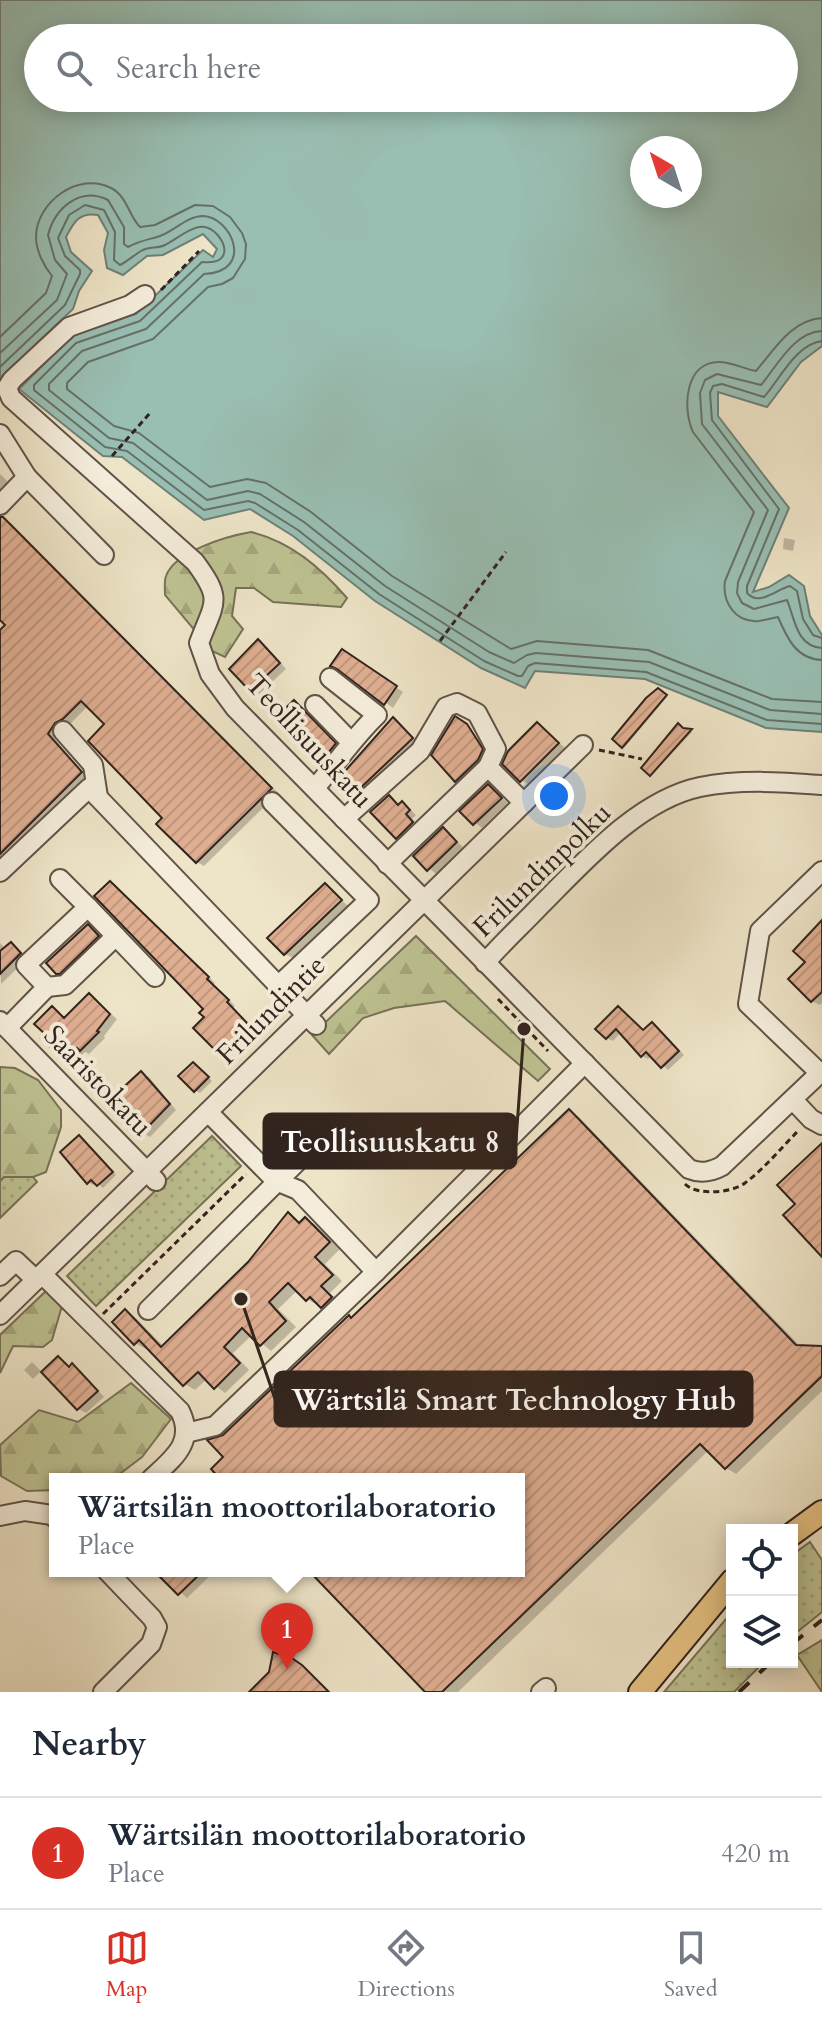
<!DOCTYPE html>
<meta charset="utf-8">
<style>
:root{--surface:#fff;--page:#f6f6f7;--text:#1f2937;--muted:#747a83;--line:#e0e1e3;--accent:#d93025}
body{margin:0;font-family:Cardo,serif;background:var(--page);color:var(--text)}
.controls{position:absolute;right:24px;bottom:24px;display:grid;overflow:hidden;border-radius:0px;box-shadow:0 4px 20px #0003}
.controls button{width:72px;height:72px;display:grid;place-items:center;padding:0;border:0;border-bottom:2px solid var(--line);background:var(--surface);color:var(--text);font:40px sans-serif}
.compass{position:absolute;left:630px;top:136px;width:72px;height:72px;border-radius:50%;background:var(--surface);box-shadow:0 4px 20px #0003;rotate:321deg}
.you{position:absolute;left:554px;top:796px;width:28px;height:28px;margin:-20px;border:6px solid #fff;border-radius:50%;background:#1a73e8;box-shadow:0 0 0 12px #1a73e833}
.badge{display:grid;place-items:center;width:52px;height:52px;border-radius:50%;background:var(--accent);color:#fff;font-size:26px;font-weight:700}
.pin{position:absolute;translate:-50% -66px;filter:drop-shadow(0 2px 4px #0008)}
.pin::after{content:'';position:absolute;top:42px;width:28px;height:24px;background:inherit;clip-path:polygon(0 0,100% 0,50% 100%)}
.popup{position:absolute;left:49px;top:1473px;width:476px;height:104px;box-sizing:border-box;display:grid;place-content:center;border-radius:0px;background:var(--surface);filter:drop-shadow(0 2px 6px #0005);font-size:26px;white-space:nowrap;color:var(--muted)}
.popup b{font-size:30px;color:var(--text)}
.popup::after{content:'';position:absolute;left:50%;top:100%;margin-left:-16px;border:16px solid transparent;border-top-color:var(--surface)}
.list{margin:0;padding:0;list-style:none}
h2{display:flex;justify-content:space-between;align-items:center;height:104px;margin:0;padding:0 32px;font-size:34px}
h2 small{font-size:26px;font-weight:400;color:var(--muted)}
.list li{display:grid;grid-template-columns:52px 1fr auto;gap:24px;align-items:center;box-sizing:border-box;height:112px;padding:0 32px;border-top:2px solid var(--line)}
.list b{display:block;font-size:30px;white-space:nowrap}
.list p{margin:0;font-size:26px;white-space:nowrap;color:var(--muted)}
.list em{font-size:26px;font-style:normal;color:var(--muted)}
.icon{flex:none;width:44px;height:44px;fill:none;stroke:currentColor;stroke-width:2;stroke-linecap:round;stroke-linejoin:round}
.map{position:relative;flex:none;width:822px;height:1692px;overflow:hidden}
.search{position:absolute;background:var(--surface);box-shadow:0 4px 20px #0003;left:24px;right:24px;top:24px;height:88px;display:flex;align-items:center;gap:20px;box-sizing:border-box;padding:0 28px;border-radius:44px;color:var(--muted);font-size:30px}
.sheet{height:216px;background:var(--surface)}
nav{display:flex;justify-content:space-around;align-items:center;box-sizing:border-box;height:112px;border-top:2px solid var(--line);background:var(--surface);font-size:22px;color:var(--muted)}
nav a{display:grid;justify-items:center;gap:4px}
nav .on{color:var(--accent)}
.map>svg:first-child{display:block}
</style>
<div class="map">
<svg width="822" height="1692" viewBox="0 0 822 1692">
<defs>
<pattern id="grass-dots" width="8" height="8" patternUnits="userSpaceOnUse" patternTransform="scale(2)"><rect width="8" height="8" fill="#bec292"/><path d="M2 2h.1M6 6h.1" fill="none" stroke="#a4a67d" stroke-width="1.8" stroke-linecap="round"/></pattern>
<pattern id="forest-firs" width="22" height="20" patternUnits="userSpaceOnUse" patternTransform="scale(2)"><rect width="22" height="20" fill="#bec292"/><path d="M5 1l3.5 6h-7zM16 11l3.5 6h-7z" fill="#a4a67d"/></pattern>
<pattern id="building-hatch" width="6" height="6" patternUnits="userSpaceOnUse" patternTransform="scale(2)"><rect width="6" height="6" fill="#e0af92"/><path d="M-1 1l2-2M0 6l6-6M5 7l2-2" fill="none" stroke="#c1967d"/></pattern>
</defs>
<rect width="100%" height="100%" fill="#eee4c7"/>
<filter id="stains"><feTurbulence type="fractalNoise" baseFrequency=".0025" numOctaves="4"/><feColorMatrix values="0 0 0 0 .2 0 0 0 0 .09 0 0 0 0 .02 0 0 0 .5 -.17"/></filter>
<radialGradient id="worn" r=".72"><stop offset=".6" stop-color="#630" stop-opacity="0"/><stop offset="1" stop-color="#630" stop-opacity=".3"/></radialGradient>
<g fill="url(#grass-dots)" stroke="#787258" stroke-width="2">
<path d="M212,1136L241,1166L96,1306L67,1276Z"/>
<path d="M4,1177H33L37,1182L0,1218V1181Z"/>
<path d="M810,1542L822,1560V1612L792,1636V1555Z"/>
<path d="M732,1612V1662H764L734,1692H664Z"/>
</g>
<g fill="url(#forest-firs)" stroke="#787258" stroke-width="2">
<path d="M251,532C291,542 320,567 347,598L341,607L273,602L254,588H236L232,616L243,629L225,657L212,651L165,595C165,590 164,581 166,576C175,551 228,536 251,532Z"/>
<path d="M416,936L550,1069L538,1081L445,1001L394,1008L363,1018L329,1054L312,1035Z"/>
<path d="M0,1067L15,1068L38,1080L61,1110V1127L46,1172L33,1177H4L0,1181Z"/>
<path d="M47,1290L62,1306L52,1340L43,1347L13,1346L0,1373V1335Z"/>
<path d="M131,1383L171,1419L142,1457L113,1479H55V1490L27,1491L1,1476L0,1445L39,1410L78,1422Z"/>
<path d="M822,1640V1692L797,1655Z"/>
</g>
<path fill="#99bfb3" stroke="#6f8177" stroke-width="2" fill-rule="evenodd" d="M0,0H822V346L801,362L767,407L718,392V416L789,508L753,592L769,587L789,575L804,586L810,616L822,635V732L766,728L645,679L535,671L525,688L481,668L375,601L293,536L250,509L204,520L122,457L103,456L19,389L72,336L136,314L203,250L213,257L217,249L203,234L163,255L147,256L123,275L107,268L104,250L108,233L98,215C79,212 74,222 66,237L71,252L92,271L79,291L73,309L0,378ZM38,38H784V98H38ZM642,148H690V196H642Z"/>
<g fill="#0003">
<path d="M0,474L10,484L0,494Z"/>
<path d="M3,519L11,523L278,793L204,866L197,862L165,818L107,724L88,706L71,723L62,726L55,739L88,778L0,865V633L8,625L0,618V521Z"/>
<path d="M784,538L795,540L793,551L783,549Z"/>
<path d="M258,642L266,646L286,669L259,694L251,690Z"/>
<path d="M350,656L403,692L393,708L343,671Z"/>
<path d="M659,690L667,697L625,747L615,739Z"/>
<path d="M294,702L302,707L342,749L329,765L322,761L279,717Z"/>
<path d="M393,719L420,744L361,798L354,794Z"/>
<path d="M462,721L467,724L487,753L483,762L461,783L457,780Z"/>
<path d="M538,724L565,748L528,784L521,780Z"/>
<path d="M683,730L692,732L652,775L644,768Z"/>
<path d="M488,786L508,803L482,828L462,811Z"/>
<path d="M389,798L400,805L402,803L409,808L416,815L412,819L420,827L405,842L397,837Z"/>
<path d="M443,830L463,847L436,874L415,856Z"/>
<path d="M110,883L118,888L215,983L214,984L235,1006L233,1008L255,1031L228,1057L196,1028L207,1017L206,1009Z"/>
<path d="M325,885L348,906L293,958L285,954Z"/>
<path d="M822,923V1003L820,1005L812,1001L808,962Z"/>
<path d="M88,926L105,941L66,977L57,972Z"/>
<path d="M0,943L6,949L12,944L28,958L1,984Z"/>
<path d="M89,995L117,1019L104,1036L105,1038L89,1054L85,1052L76,1061L56,1050L47,1034L53,1008L66,1019Z"/>
<path d="M619,1008L644,1032L652,1024L658,1028L684,1055L668,1070L652,1055L648,1059L642,1056L621,1032L613,1041L607,1038Z"/>
<path d="M194,1064L212,1081L200,1093L195,1090Z"/>
<path d="M141,1073L149,1077L176,1110L150,1137L142,1132Z"/>
<path d="M569,1111L579,1117L801,1347L822,1348V1391L736,1474L726,1468L709,1450L458,1692H428L311,1571H519V1479H223L226,1457L224,1436L353,1319Z"/>
<path d="M83,1140L116,1175L103,1188L96,1182L93,1185L88,1182Z"/>
<path d="M288,1214L301,1223L306,1219L316,1225L340,1249L325,1264L342,1281L330,1293L341,1304L332,1313L307,1299L298,1290L278,1309L296,1327L271,1351L252,1335L233,1353L249,1370L225,1393L207,1379L195,1390L185,1384L148,1347L146,1349L135,1343L125,1312L136,1318L164,1347L250,1263Z"/>
<path d="M59,1358L71,1367L80,1370L104,1397L86,1413L78,1409L44,1372Z"/>
<path d="M32,1362L41,1371L33,1379L24,1370Z"/>
<path d="M157,1571H211L213,1573L187,1598Z"/>
</g>
<g fill="none" stroke-linecap="round" stroke-linejoin="round">
<g stroke="#657168" stroke-width="2">
<path d="M822,318C791,320 774,350 756,371C744,369 732,362 719,362C685,362 682,408 693,432L754,512L725,581C722,602 735,623 759,621C766,620 772,618 778,617C787,638 796,659 822,660"/>
<path d="M822,331C794,332 777,366 761,385L717,374L705,380L700,393L702,424L768,510L738,582L737,593L742,603L754,609L787,600C795,619 796,646 822,648"/>
<path d="M0,337L46,293L52,276C44,266 36,251 36,237C36,202 79,171 111,188C127,196 129,216 140,227L155,225L195,205L213,206L230,217L242,233L246,244L245,259L233,278L222,284L208,287L153,339L88,362L67,383V389L114,426L139,433L210,487L247,479L266,483L311,512L392,576L511,649L537,641L648,650L772,699L822,702"/>
<path d="M822,341C796,344 780,379 764,397L722,384L713,386L710,393L712,420L779,509L747,586V593C760,607 776,589 790,586L797,591L803,619L813,635L822,638"/>
<path d="M0,353L57,300L67,274L55,260L48,235C55,208 80,186 108,200L124,227V244L128,247C139,241 146,240 157,237C173,233 186,216 203,216C232,217 255,272 204,274L146,329L82,351L49,384V390L109,438L133,443L207,500L248,491L260,494L304,522L385,586L489,652L514,663L527,655L536,653L649,662L770,710L822,714"/>
<path d="M0,367L65,305L80,274V270L65,256L58,238L69,215L85,205L104,210L115,232L114,260L120,265C128,261 134,255 141,251C149,246 157,249 165,245C175,240 194,224 205,227C223,231 239,266 202,262L140,321L76,343L34,385V390L105,447L127,451L204,510L248,501L255,503L298,530L379,594L484,661L518,676H522L528,666L535,663L646,672L767,720L822,724"/>
</g>
</g>
<g fill="url(#building-hatch)" stroke="#31231d" stroke-width="2">
<path d="M0,517H3L272,788L196,863L156,824L162,818L88,741L104,724L81,701L63,719L55,723L48,734L82,772L0,854V630L5,625L0,620Z"/>
<path d="M258,639L280,663L250,691L229,669Z"/>
<path d="M342,649L397,686L384,705L337,669L330,666Z"/>
<path d="M658,688L667,695L622,748L612,739L646,698Z"/>
<path d="M294,700L336,743L320,763L276,717Z"/>
<path d="M455,716L467,724L483,749L478,760L455,782L431,755Z"/>
<path d="M393,717L413,738L353,795L338,779Z"/>
<path d="M537,722L559,743L520,782L502,764L508,751Z"/>
<path d="M678,723L683,728L692,729L650,776L641,768Z"/>
<path d="M488,784L502,798L473,825L459,811Z"/>
<path d="M389,795L398,805L402,801L410,810L406,814L413,822L396,839L370,812Z"/>
<path d="M443,827L457,842L427,871L413,856Z"/>
<path d="M110,881L209,977L207,979L229,1000L227,1002L249,1025L219,1054L193,1028L204,1017L199,1013L203,1009L94,896Z"/>
<path d="M325,883L342,900L284,955L267,938Z"/>
<path d="M822,920V992L811,1002L788,979L805,962L793,951Z"/>
<path d="M88,924L99,936L60,974H56L46,963Z"/>
<path d="M11,942L21,953L0,974V951Z"/>
<path d="M89,993L110,1014L97,1031L99,1032L80,1051L77,1048L68,1058L58,1048L55,1052L41,1038L45,1034L34,1024L52,1006L64,1018Z"/>
<path d="M618,1006L643,1030L652,1022L679,1051L661,1068L646,1052L641,1057L616,1029L606,1039L595,1029Z"/>
<path d="M193,1062L209,1077L194,1092L178,1076Z"/>
<path d="M141,1071L170,1104L141,1134L111,1105L120,1097L117,1093Z"/>
<path d="M569,1109L796,1345L822,1346V1376L725,1469L700,1444L442,1692H425L309,1571H519V1479H220L211,1469L223,1457L207,1440L223,1435L349,1315L351,1318Z"/>
<path d="M79,1135L113,1172L97,1186L91,1180L87,1184L60,1152Z"/>
<path d="M822,1143V1257L783,1215L795,1204L777,1185Z"/>
<path d="M288,1212L299,1223L305,1217L330,1242L315,1257L333,1275L321,1286L332,1297L321,1308L310,1297L306,1301L288,1283L269,1302L286,1321L260,1346L242,1328L224,1347L240,1363L214,1389L198,1372L183,1386L139,1340L134,1345L112,1322L125,1309L161,1347L248,1262Z"/>
<path d="M58,1356L69,1367L72,1363L98,1391L77,1410L41,1372Z"/>
<path d="M154,1571H203L178,1595Z"/>
<path d="M273,1652L290,1657L302,1665L329,1692H249L269,1672Z"/>
</g>
<g fill="none" stroke-linecap="round" stroke-linejoin="round">
<g stroke="#605348" stroke-width="22">
<g id="minor">
<path d="M145,295L130,305L69,327L12,380L7,388L11,398L195,562C223,600 215,601 199,643L210,674L235,708L689,1169C701,1174 711,1172 722,1166L822,1071"/>
<path d="M0,434L27,477"/>
<path d="M0,505L27,477L104,555"/>
<path d="M315,705L350,741"/>
<path d="M63,731L93,765L98,797"/>
<path d="M315,788C336,764 353,738 377,715L330,678"/>
<path d="M272,802L369,900L279,985"/>
<path d="M344,819L420,751L446,707L457,703L477,713L496,749L488,767L524,803"/>
<path d="M387,864L488,767"/>
<path d="M0,872L89,788L316,1025"/>
<path d="M88,907L155,977"/>
<path d="M485,963C502,943 522,925 540,906C583,863 638,800 700,787C741,779 781,782 822,785"/>
<path d="M47,987L65,985L116,936"/>
<path d="M0,1021L156,1181"/>
<path d="M7,1028L47,987L26,965L88,907L60,879"/>
<path d="M820,1073L748,1004L760,931L822,871"/>
<path d="M793,1100L811,1119L822,1125"/>
<path d="M208,1112L276,1181L298,1190L376,1272"/>
<path d="M42,1274L180,1411C196,1443 172,1459 151,1479"/>
<path d="M0,1276L16,1261L36,1280"/>
<path d="M148,1310L304,1155"/>
<path d="M0,1315L583,745"/>
<path d="M186,1433L215,1426L376,1272L585,1063"/>
<path d="M0,1516L25,1511L52,1515L55,1518"/>
<path d="M103,1692L151,1644L157,1627L152,1618L107,1571"/>
<path d="M541,1692L546,1688"/>
</g>
</g>
<g stroke="#31231d" stroke-width="26">
<g id="major">
<path d="M792,1534L822,1512"/>
<path d="M640,1692L732,1581"/>
</g>
</g>
<g stroke="#31231d" stroke-width="3" stroke-dasharray="6 4" stroke-linecap="butt">
<path d="M161,290L199,251"/>
<path d="M112,456L151,412"/>
<path d="M440,641L506,552"/>
<path d="M599,750L642,759"/>
<path d="M498,999L548,1051"/>
<path d="M685,1184C697,1196 732,1193 745,1183C765,1168 782,1147 799,1130"/>
<path d="M103,1314L246,1174"/>
</g>
<use href="#minor" stroke="#f4eddb" stroke-width="18"/>
<use href="#major" stroke="#e7c284" stroke-width="22"/>
<g stroke="#31231d" stroke-width="4" stroke-dasharray="14 14" stroke-linecap="butt">
<path d="M792,1644L822,1620"/>
<path d="M739,1692L771,1662"/>
</g>
</g>
<g text-anchor="middle" dominant-baseline="central" stroke-width="8" stroke-linejoin="round" paint-order="stroke">
<g font-size="28" fill="#31231d" stroke="#f4eddb">
<text transform="translate(309 741) rotate(47)">Teollisuuskatu</text>
<text transform="translate(542 870) rotate(-44)">Frilundinpolku</text>
<text transform="translate(271 1010) rotate(-45)">Frilundintie</text>
<text transform="translate(98 1081) rotate(46)">Saaristokatu</text>
</g>
</g>
<path fill="none" stroke="#31231d" stroke-width="3" d="M524 1029L516 1141M241 1299L275 1399"/>
<g fill="#31231d" stroke="#f4eddb" stroke-width="3">
<circle cx="524" cy="1029" r="8"/>
<circle cx="241" cy="1299" r="8"/>
</g>
<g fill="#31231d" stroke="#31231d" stroke-width="3">
<rect x="264" y="1114" width="252" height="54" rx="8"/>
<rect x="275" y="1372" width="477" height="54" rx="8"/>
</g>
<g font-size="30" text-anchor="middle" font-weight="bold" fill="#fff">
<text x="390" y="1152">Teollisuuskatu 8</text>
<text x="514" y="1410">Wärtsilä Smart Technology Hub</text>
</g>
<rect width="100%" height="100%" filter="url(#stains)"/>
<rect width="100%" height="100%" fill="url(#worn)"/>
</svg>
<div class="controls">
<button><svg class="icon" aria-label="locate" viewBox="0 0 24 24"><circle cx="12" cy="12" r="6"/><path d="M12 2v4M12 18v4M2 12h4M18 12h4"/></svg></button>
<button><svg class="icon" aria-label="layers" viewBox="0 0 24 24"><path d="M12 4l9 5-9 5-9-5zM3 14l9 5 9-5"/></svg></button>
</div>
<svg class="compass" viewBox="-18 -18 36 36"><path d="M0-13l5 13h-10z" fill="#e53935"/><path d="M0 13l5-13h-10z" fill="#747a83"/></svg>
<div class="you"></div>
<div class="pin badge" style="left:287px;top:1669px">1</div>
<div class="popup"><b>Wärtsilän moottorilaboratorio</b>Place</div>
<div class="search"><svg class="icon" aria-label="search" viewBox="0 0 24 24"><circle cx="10" cy="10" r="6"/><path d="M15 15l6 6"/></svg>Search here</div>
</div>
<section class="sheet">
<h2>Nearby<small></small></h2>
<ul class="list">
<li><span class="badge">1</span><div><b>Wärtsilän moottorilaboratorio</b><p>Place</p></div><em>420 m</em></li>
</ul>
</section>
<nav>
<a class="on"><svg class="icon" aria-label="map" viewBox="0 0 24 24"><path d="M3 6l6-2 6 2 6-2v14l-6 2-6-2-6 2zM9 4v14M15 6v14"/></svg>Map</a>
<a><svg class="icon" aria-label="directions" viewBox="0 0 24 24"><path d="M12 3l9 9-9 9-9-9zM9 14v-3h6M13 9l2 2-2 2"/></svg>Directions</a>
<a><svg class="icon" aria-label="saved" viewBox="0 0 24 24"><path d="M7 4h10v16l-5-4-5 4z"/></svg>Saved</a>
</nav>
